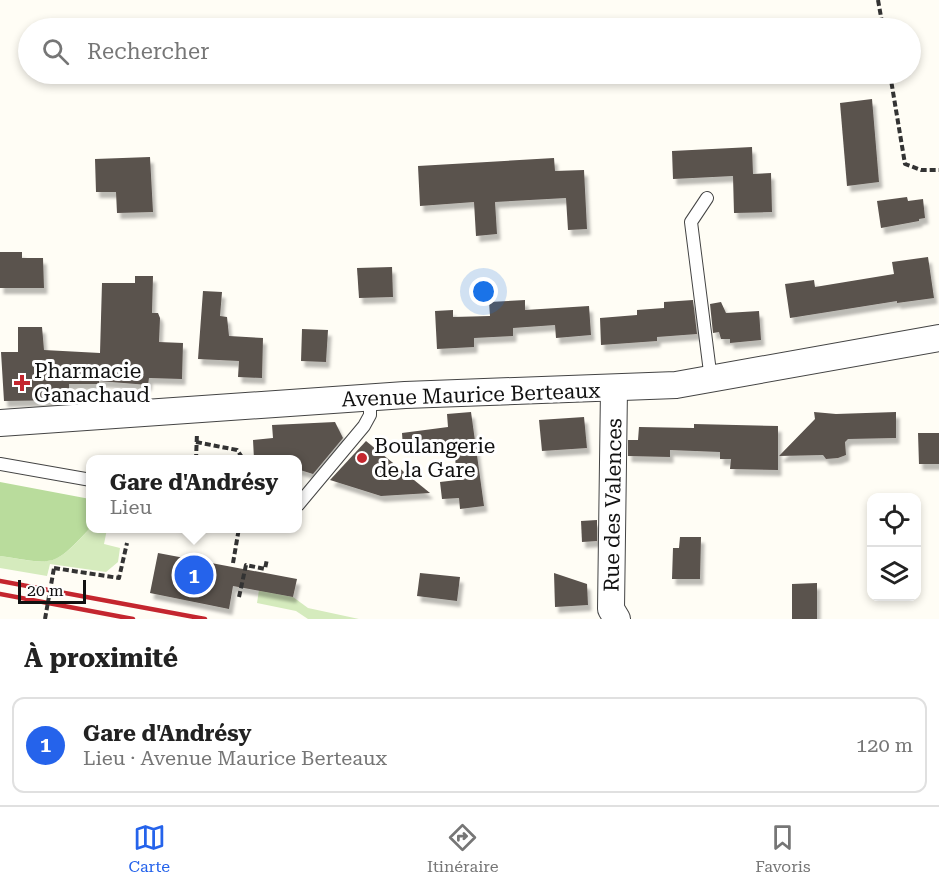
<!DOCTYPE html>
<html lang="fr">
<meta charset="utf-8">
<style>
:root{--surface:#fff;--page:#f6f6f6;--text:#222;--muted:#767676;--line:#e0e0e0;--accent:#2563eb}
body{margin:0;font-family:"Roboto Serif",serif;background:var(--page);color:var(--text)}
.controls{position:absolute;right:18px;bottom:18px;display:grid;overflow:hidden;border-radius:12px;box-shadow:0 3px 9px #0003}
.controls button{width:54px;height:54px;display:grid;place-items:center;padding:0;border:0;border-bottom:2px solid var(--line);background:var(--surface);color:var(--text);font:30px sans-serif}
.scale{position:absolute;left:18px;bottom:15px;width:68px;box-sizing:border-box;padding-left:6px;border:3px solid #111;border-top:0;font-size:16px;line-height:21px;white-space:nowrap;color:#111;-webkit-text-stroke:4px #fff;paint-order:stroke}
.you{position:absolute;left:484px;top:292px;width:21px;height:21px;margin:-15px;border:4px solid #fff;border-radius:50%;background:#1a73e8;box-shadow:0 0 0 9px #1a73e833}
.badge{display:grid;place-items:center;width:39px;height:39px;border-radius:50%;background:var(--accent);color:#fff;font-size:20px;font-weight:700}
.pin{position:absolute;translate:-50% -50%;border:3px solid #fff;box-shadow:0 2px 6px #0006}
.popup{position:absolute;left:86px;top:455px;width:216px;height:78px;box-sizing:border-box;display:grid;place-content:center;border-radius:12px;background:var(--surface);filter:drop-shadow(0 2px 4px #0005);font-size:20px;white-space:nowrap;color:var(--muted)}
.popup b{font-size:22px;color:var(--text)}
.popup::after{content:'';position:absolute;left:50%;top:100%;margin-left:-12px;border:12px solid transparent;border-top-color:var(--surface)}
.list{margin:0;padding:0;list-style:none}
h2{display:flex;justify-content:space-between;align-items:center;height:78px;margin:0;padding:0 24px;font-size:26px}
h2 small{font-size:20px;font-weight:400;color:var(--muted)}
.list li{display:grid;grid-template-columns:39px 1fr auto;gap:18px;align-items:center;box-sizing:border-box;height:96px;margin:0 12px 12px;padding:0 12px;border:2px solid var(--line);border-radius:12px}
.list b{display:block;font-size:22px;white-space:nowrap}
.list p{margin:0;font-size:20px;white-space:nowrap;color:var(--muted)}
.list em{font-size:20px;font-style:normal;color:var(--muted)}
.icon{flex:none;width:33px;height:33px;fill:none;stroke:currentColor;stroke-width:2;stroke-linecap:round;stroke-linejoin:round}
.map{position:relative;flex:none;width:939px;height:619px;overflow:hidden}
.search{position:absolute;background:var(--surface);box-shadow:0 3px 9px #0003;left:18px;right:18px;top:18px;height:66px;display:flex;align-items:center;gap:15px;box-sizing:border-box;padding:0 21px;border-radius:33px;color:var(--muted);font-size:22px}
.sheet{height:186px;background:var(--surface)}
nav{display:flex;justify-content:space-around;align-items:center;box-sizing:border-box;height:84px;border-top:2px solid var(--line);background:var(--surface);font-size:16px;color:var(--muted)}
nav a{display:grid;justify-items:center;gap:3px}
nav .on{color:var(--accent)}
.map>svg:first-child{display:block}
</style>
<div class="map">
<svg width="939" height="619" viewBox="0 0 939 619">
<defs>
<filter id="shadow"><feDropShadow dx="3.5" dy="6" stdDeviation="1.5" flood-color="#0004"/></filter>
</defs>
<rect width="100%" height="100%" fill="#fffdf5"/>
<g fill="#d5ebbd">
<path d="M90,528L107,529L104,544L120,548L118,562L106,572L50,564L47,576L0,568V556C52,564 53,569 90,528Z"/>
<path d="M259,590L293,597L308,608L359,619H308L296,611L257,603Z"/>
</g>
<path fill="#b9dc9c" d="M0,482L90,499V528C52,569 54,564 0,556Z"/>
<g fill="#5a524d" filter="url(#shadow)">
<path d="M872,99L879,182L847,186L840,103Z"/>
<path d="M752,147L753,174L771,173L772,212L734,213L733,176L673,179L672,151Z"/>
<path d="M150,157L153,212L117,213L116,192H96L95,159Z"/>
<path d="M554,158L555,171L584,170L587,229L568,230L566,198L495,202L497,234L476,236L474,202L420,206L418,166Z"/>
<path d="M907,197L908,201L923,199L925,218L919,219V221L881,228L877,201Z"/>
<path d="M0,252H22V258H43L44,288H0Z"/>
<path d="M928,257L934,298L897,303V301L790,318L785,284L814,280L815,287L894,274L892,262Z"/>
<path d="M392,267L393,297L359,298L357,268Z"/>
<path d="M135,276H153L152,313H158L160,318L159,342L183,343L182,379L149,378L148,385L99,381V384H69V400L4,401L1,352H18V327H42L44,350L100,353L102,283H135Z"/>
<path d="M203,291L222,292L220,316L227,317L229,336L263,338L262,378L238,377L239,361L198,359Z"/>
<path d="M525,300V310L589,306L591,335L556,338L555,325L513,328V336L474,338V347L437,349L435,311L453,310V317L490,316L489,302Z"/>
<path d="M693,300L697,334L657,337V341L601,345L600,318L637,315V310L664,308V302Z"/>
<path d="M721,302L726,313L759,311L761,340L730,343V339H721L719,332L713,333L710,304Z"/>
<path d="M302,329L328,330L326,362L301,361Z"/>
<path d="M471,412L484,506L460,509L459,498L442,499L440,482L457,480L454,445L403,448L402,433L448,427L447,414Z"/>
<path d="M814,412L836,414L896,412V438L848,439L845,442L846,455L838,458L826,459L823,455L779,456L815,419Z"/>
<path d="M584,417L587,448L542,451L539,420Z"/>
<path d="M335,422L343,438L313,474L297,469V459H254L253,440L273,438L272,425Z"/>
<path d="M694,424L778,426V470L730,469L731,459H720V452L670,450V457L628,456V440H638L639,427L694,428Z"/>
<path d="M918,433H939V464H919Z"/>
<path d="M366,441L430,493L381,496L330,480Z"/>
<path d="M597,520V541L582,542L581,521Z"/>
<path d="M680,537H701L700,579H672L673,548H679Z"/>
<path d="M158,553L297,579L293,597L233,586L229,609L150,593Z"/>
<path d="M420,573L460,577L457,601L417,596Z"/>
<path d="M554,573L587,584L588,605L555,607Z"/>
<path d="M817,583V619H792V584Z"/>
</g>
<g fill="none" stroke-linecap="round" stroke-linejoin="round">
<g stroke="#444" stroke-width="14">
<g id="lane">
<path d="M707,198L691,222L711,380"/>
<path d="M0,464L91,480"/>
<path d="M298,505L364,426L370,415V398"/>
</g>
</g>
<g stroke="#444" stroke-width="28">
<g id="street">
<path d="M614,389L611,609L617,619"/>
<path d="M0,423L405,395L676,385L939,338"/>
</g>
</g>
<g stroke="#333" stroke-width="4" stroke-dasharray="6 3" stroke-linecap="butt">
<path d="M878,0L883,28"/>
<path d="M890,74L905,164L921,170H939"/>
<path d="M196,442L237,450L244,460"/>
<path d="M196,460L197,433"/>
<path d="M233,563L239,528"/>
<path d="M54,568L119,578L127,543"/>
<path d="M239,597L246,565L265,569L267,559"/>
</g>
<use href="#lane" stroke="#fff" stroke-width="12"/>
<use href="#street" stroke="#fff" stroke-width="26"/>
<g stroke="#c4262e" stroke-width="4.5">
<path d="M0,581L205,619"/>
<path d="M0,594L133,619"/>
</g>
<path stroke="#333" stroke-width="4" stroke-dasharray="6 3" stroke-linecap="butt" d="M45,619L54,568"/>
</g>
<g fill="#c4262e" stroke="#fff" stroke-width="2">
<path d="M19 374h6v6h6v6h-6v6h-6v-6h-6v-6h6z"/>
<circle cx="362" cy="458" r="6"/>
</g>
<g text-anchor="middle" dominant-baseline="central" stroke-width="6" stroke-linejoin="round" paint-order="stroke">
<g font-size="21" fill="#111" stroke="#fff" text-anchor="start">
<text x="34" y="371">Pharmacie<tspan x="34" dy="24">Ganachaud</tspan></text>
<text x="374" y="446">Boulangerie<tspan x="374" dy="24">de la Gare</tspan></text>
</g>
<g font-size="21" fill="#111" stroke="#fff">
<text transform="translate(471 395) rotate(-2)">Avenue Maurice Berteaux</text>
<text transform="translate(613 505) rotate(-89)">Rue des Valences</text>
</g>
</g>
</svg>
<div class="controls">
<button><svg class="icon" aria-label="locate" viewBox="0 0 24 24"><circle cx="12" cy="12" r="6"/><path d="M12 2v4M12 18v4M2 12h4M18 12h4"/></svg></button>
<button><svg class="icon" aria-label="layers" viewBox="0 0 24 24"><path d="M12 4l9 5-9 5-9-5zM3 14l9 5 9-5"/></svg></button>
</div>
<div class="scale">20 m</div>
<div class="you"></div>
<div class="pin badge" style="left:194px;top:575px">1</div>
<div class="popup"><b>Gare d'Andrésy</b>Lieu</div>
<div class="search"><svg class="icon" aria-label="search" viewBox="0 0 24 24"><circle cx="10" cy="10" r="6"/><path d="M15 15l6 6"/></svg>Rechercher</div>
</div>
<section class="sheet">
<h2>À proximité<small></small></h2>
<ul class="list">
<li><span class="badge">1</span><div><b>Gare d'Andrésy</b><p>Lieu · Avenue Maurice Berteaux</p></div><em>120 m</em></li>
</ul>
</section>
<nav>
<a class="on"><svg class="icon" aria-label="map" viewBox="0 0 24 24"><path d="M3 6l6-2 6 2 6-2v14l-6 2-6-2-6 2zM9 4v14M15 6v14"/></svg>Carte</a>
<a><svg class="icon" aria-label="directions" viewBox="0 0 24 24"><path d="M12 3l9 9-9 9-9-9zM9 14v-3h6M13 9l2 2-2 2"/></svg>Itinéraire</a>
<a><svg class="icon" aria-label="saved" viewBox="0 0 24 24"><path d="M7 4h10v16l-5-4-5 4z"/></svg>Favoris</a>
</nav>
